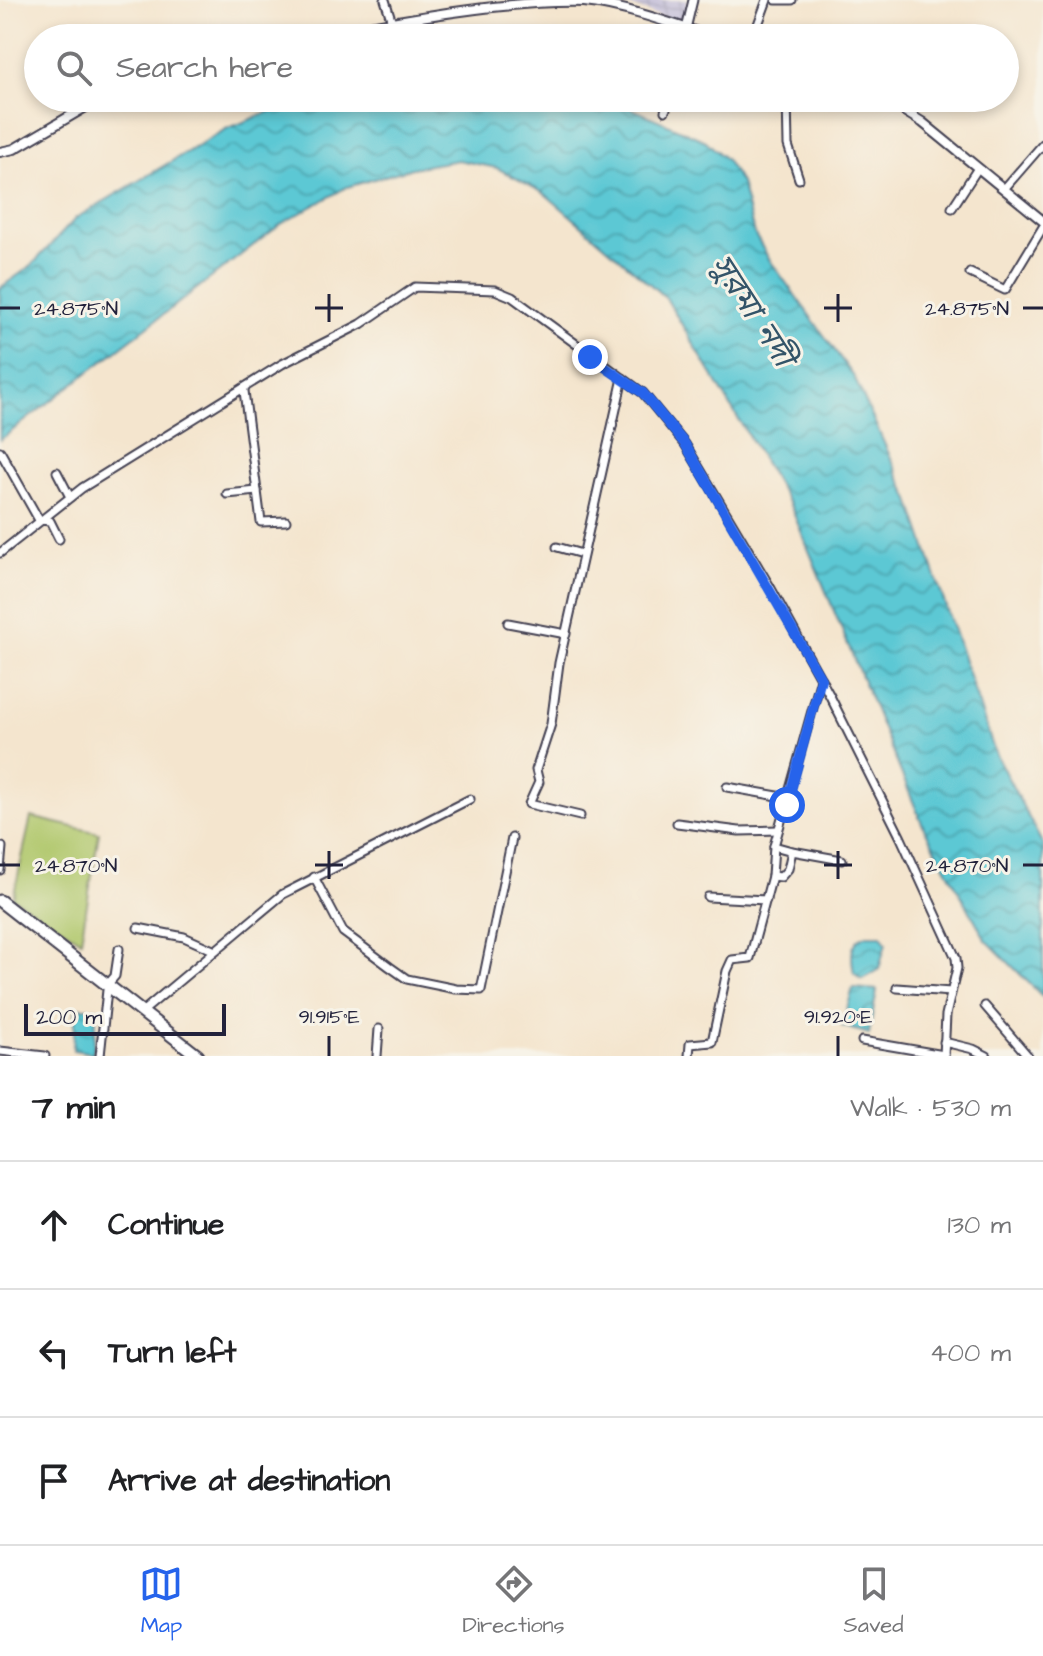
<!DOCTYPE html>
<meta charset="utf-8">
<style>
:root{--surface:#fff;--page:#f6f6f6;--text:#202124;--muted:#757577;--line:#e0e0e0;--accent:#2563eb}
body{margin:0;font-family:"Architects Daughter","Noto Sans Bengali",sans-serif;background:var(--page);color:var(--text)}
.scale{position:absolute;left:24px;bottom:20px;width:202px;box-sizing:border-box;padding-left:8px;border:4px solid #22223b;border-top:0;font-size:22px;line-height:28px;white-space:nowrap;color:#22223b;-webkit-text-stroke:6px #f7f3e8;paint-order:stroke}
.stop{position:absolute;width:24px;height:24px;margin:-18px;border:6px solid #2563eb;border-radius:50%;background:#fff}
.stop.end{background:#2563eb;border-color:#fff;box-shadow:0 2px 8px #0008}
.list{margin:0;padding:0;list-style:none}
h2{display:flex;justify-content:space-between;align-items:center;height:104px;margin:0;padding:0 32px;font-size:34px}
h2 small{font-size:26px;font-weight:400;color:var(--muted)}
.list li{display:grid;grid-template-columns:52px 1fr auto;gap:24px;align-items:center;box-sizing:border-box;height:128px;padding:0 32px;border-top:2px solid var(--line)}
.list b{display:block;font-size:30px;white-space:nowrap}
.list em{font-size:26px;font-style:normal;color:var(--muted)}
.icon{flex:none;width:44px;height:44px;fill:none;stroke:currentColor;stroke-width:2;stroke-linecap:round;stroke-linejoin:round}
.map{position:relative;flex:none;width:1043px;height:1056px;overflow:hidden}
.search{position:absolute;background:var(--surface);box-shadow:0 4px 12px #0003;left:24px;right:24px;top:24px;height:88px;display:flex;align-items:center;gap:20px;box-sizing:border-box;padding:0 28px;border-radius:44px;color:var(--muted);font-size:30px}
.sheet{height:488px;background:var(--surface)}
nav{display:flex;justify-content:space-around;align-items:center;box-sizing:border-box;height:112px;border-top:2px solid var(--line);background:var(--surface);font-size:22px;color:var(--muted)}
nav a{display:grid;justify-items:center;gap:4px}
nav .on{color:var(--accent)}
.map>svg:first-child{display:block}
</style>
<div class="map">
<svg width="1043" height="1056" viewBox="0 0 1043 1056">
<defs>
<pattern id="industrial-grid" width="8" height="8" patternUnits="userSpaceOnUse" patternTransform="scale(2)"><rect width="8" height="8" fill="#c5c0da"/><path d="M0 4h8M4 0v8" fill="none" stroke="#a9a5bc"/></pattern>
<pattern id="water-waves" width="16" height="10" patternUnits="userSpaceOnUse" patternTransform="scale(2)"><rect width="16" height="10" fill="#5cc8d4"/><path d="M0 5q4-4 8 0t8 0" fill="none" stroke="#4ca2ad"/></pattern>
</defs>
<rect width="100%" height="100%" fill="#f7f3e8"/>
<filter id="ink" filterUnits="userSpaceOnUse"><feTurbulence type="fractalNoise" baseFrequency=".0125" numOctaves="2"/><feDisplacementMap in="SourceGraphic" scale="16" xChannelSelector="R" yChannelSelector="G"/><feConvolveMatrix kernelMatrix="1 2 1 2 8 2 1 2 1" color-interpolation-filters="sRGB"/></filter>
<filter id="wash" filterUnits="userSpaceOnUse"><feTurbulence type="fractalNoise" baseFrequency=".006" numOctaves="4" result="noise"/><feDisplacementMap in="SourceGraphic" scale="32" xChannelSelector="R" yChannelSelector="G"/><feGaussianBlur stdDeviation="1.8" result="paint"/><feColorMatrix in="noise" values="0 0 0 0 0 0 0 0 0 0 0 0 0 0 0 0 0 1.4 0 .05"/><feComposite in="paint" operator="in"/></filter>
<g filter="url(#wash)">
<rect width="100%" height="100%" fill="#f4e5ce"/>
<path fill="url(#industrial-grid)" d="M613,0H688L683,24Z"/>
<path fill="#b1c86d" stroke="#6a7554" stroke-width="2" d="M31,817L99,833L81,940L13,898Z"/>
<g fill="url(#water-waves)" stroke="#3f7588" stroke-width="2">
<path d="M305,98H608L706,141L726,160L741,183L754,233L769,259L854,377L910,500L995,753L1043,845V997L986,940L924,828L791,507L666,298L544,193L497,168L458,160L412,168L347,187L281,224L0,440V288L31,266L76,218L226,129Z"/>
<path d="M867,935H881L886,943L879,969L862,979L854,973C851,957 849,941 867,935Z"/>
<path d="M853,988L877,990L869,1034L842,1026Z"/>
<path d="M76,1008H97L93,1053L73,1050Z"/>
</g>
</g>
<g filter="url(#ink)">
<g fill="none" stroke-linecap="round" stroke-linejoin="round">
<g stroke="#423f51" stroke-width="11">
<g id="minor">
<path d="M385,0L391,19"/>
<path d="M776,0H792"/>
<path d="M686,29L693,0"/>
<path d="M753,38L767,0"/>
<path d="M787,98L788,145L799,179"/>
<path d="M665,111L671,98"/>
<path d="M1004,189L1043,144"/>
<path d="M952,208L978,168"/>
<path d="M970,273L1005,290L1043,227"/>
<path d="M244,391L261,522L286,521"/>
<path d="M0,451L39,520L50,521L59,539"/>
<path d="M57,472L70,497"/>
<path d="M227,494L257,491"/>
<path d="M557,547L582,554"/>
<path d="M0,553L82,488L282,364L361,324L415,287L495,290L512,297L643,393L685,444L769,585L830,696L901,838L956,958L957,968L946,1015L944,1056"/>
<path d="M508,623L566,634"/>
<path d="M727,787L789,798"/>
<path d="M580,816L529,804L539,782L536,770L551,724L559,663L623,378"/>
<path d="M677,823L739,831L778,830"/>
<path d="M792,851L842,860"/>
<path d="M0,870L2,847"/>
<path d="M772,876L774,846"/>
<path d="M314,877L343,932L390,967L407,979L456,989L481,990L512,838"/>
<path d="M708,897L766,900"/>
<path d="M138,928L184,937L213,950"/>
<path d="M108,984L115,976L119,949"/>
<path d="M897,988L951,992"/>
<path d="M985,1006L1028,1056"/>
<path d="M142,1012L283,894L470,799"/>
<path d="M862,1041L944,1055"/>
<path d="M944,1042L973,1049L987,1056"/>
<path d="M0,1051L45,1056"/>
<path d="M100,1056L107,990"/>
<path d="M377,1056L379,1029"/>
<path d="M689,1056L690,1044L712,1042L727,971L732,960L750,958L772,876L781,877L788,869L792,851L774,846L821,679"/>
</g>
</g>
<g stroke="#423f51" stroke-width="12">
<g id="tertiary">
<path d="M309,38C390,21 502,0 584,2C624,6 676,25 715,38"/>
<path d="M883,98L922,122L1043,221"/>
<path d="M0,152L14,149L101,98"/>
</g>
</g>
<g stroke="#423f51" stroke-width="15">
<path id="primary" d="M0,901L198,1056"/>
</g>
<use href="#minor" stroke="#fff" stroke-width="7"/>
<use href="#tertiary" stroke="#fff" stroke-width="8"/>
<use href="#primary" stroke="#fff" stroke-width="11"/>
</g>
</g>
<g fill="none" stroke-linecap="round" stroke-linejoin="round" filter="url(#ink)">
<path stroke="#2563eb" stroke-width="10" d="M590,357L643,393L685,444L821,679L787,805"/>
</g>
<path fill="none" stroke="#22223b" stroke-width="3" d="M329,294V322M838,294V322M0,308H20M315,308H343M824,308H852M1023,308H1043M329,851V879M838,851V879M0,865H20M315,865H343M824,865H852M1023,865H1043M329,1036V1056M838,1036V1056"/>
<g text-anchor="middle" dominant-baseline="central" stroke-width="6" stroke-linejoin="round" paint-order="stroke">
<g font-size="32" font-style="italic" fill="#335469" stroke="#f7f3e8">
<text transform="translate(752 311) rotate(57)">সুরমা নদী</text>
</g>
</g>
<g font-size="20" text-anchor="middle" fill="#22223b" stroke="#f7f3e8" stroke-width="6" stroke-linejoin="round" paint-order="stroke">
<text x="76" y="315">24.875°N</text>
<text x="967" y="315">24.875°N</text>
<text x="76" y="872">24.870°N</text>
<text x="967" y="872">24.870°N</text>
<text x="329" y="1023">91.915°E</text>
<text x="838" y="1023">91.920°E</text>
</g>
</svg>
<div class="scale">200 m</div>
<div class="stop" style="left:787px;top:805px"></div>
<div class="stop end" style="left:590px;top:357px"></div>
<div class="search"><svg class="icon" aria-label="search" viewBox="0 0 24 24"><circle cx="10" cy="10" r="6"/><path d="M15 15l6 6"/></svg>Search here</div>
</div>
<section class="sheet">
<h2>7 min<small>Walk · 530 m</small></h2>
<ul class="list">
<li><svg class="icon" aria-label="ahead" viewBox="0 0 24 24"><path d="M12 20V5M6 11l6-6 6 6"/></svg><div><b>Continue</b></div><em>130 m</em></li>
<li><svg class="icon" aria-label="left" viewBox="0 0 24 24"><path d="M17 20v-9H6M10 6l-5 5 5 5"/></svg><div><b>Turn left</b></div><em>400 m</em></li>
<li><svg class="icon" aria-label="arrive" viewBox="0 0 24 24"><path d="M6 21V4h12l-3 4 3 4H6"/></svg><div><b>Arrive at destination</b></div></li>
</ul>
</section>
<nav>
<a class="on"><svg class="icon" aria-label="map" viewBox="0 0 24 24"><path d="M3 6l6-2 6 2 6-2v14l-6 2-6-2-6 2zM9 4v14M15 6v14"/></svg>Map</a>
<a><svg class="icon" aria-label="directions" viewBox="0 0 24 24"><path d="M12 3l9 9-9 9-9-9zM9 14v-3h6M13 9l2 2-2 2"/></svg>Directions</a>
<a><svg class="icon" aria-label="saved" viewBox="0 0 24 24"><path d="M7 4h10v16l-5-4-5 4z"/></svg>Saved</a>
</nav>
